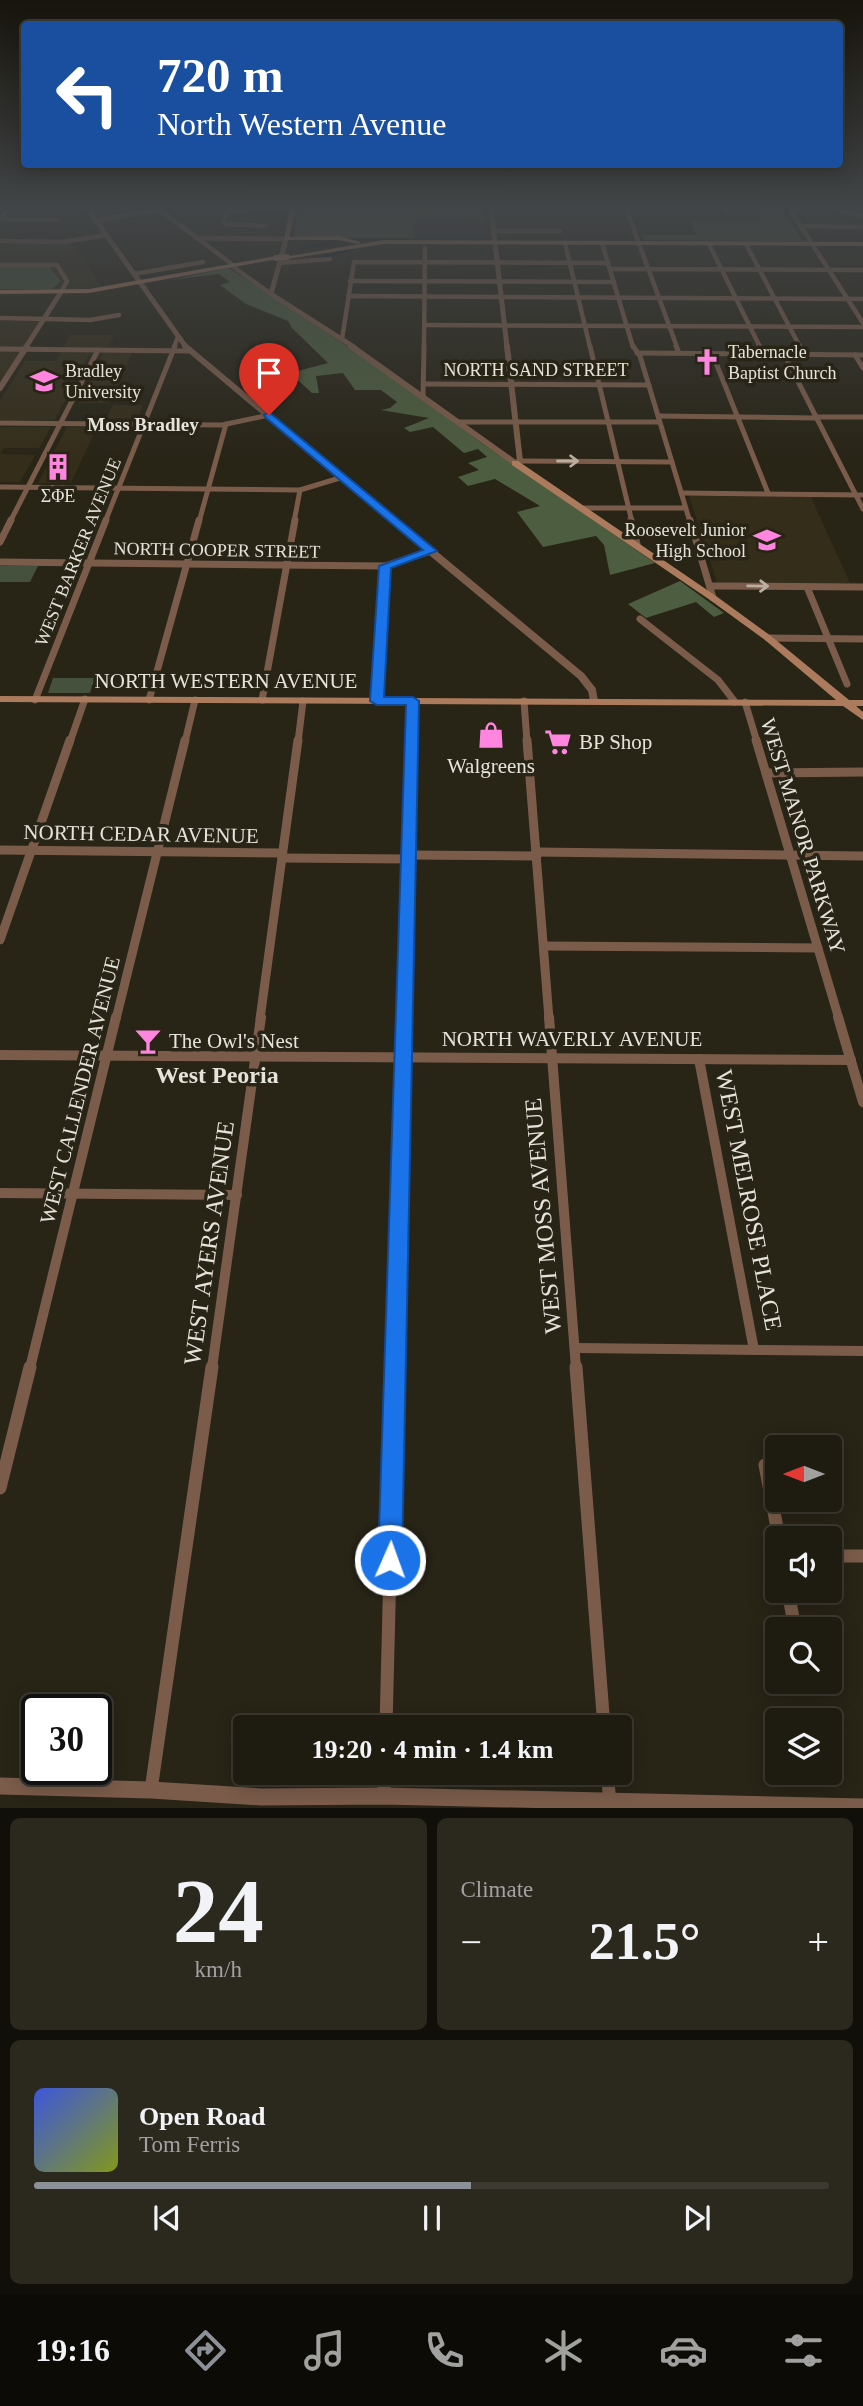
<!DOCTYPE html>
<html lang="en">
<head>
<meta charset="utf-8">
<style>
	:root { --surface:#1e1b10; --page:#2b281e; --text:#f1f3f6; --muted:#a1a19f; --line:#3c3930; --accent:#8c9099 }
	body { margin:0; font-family:Georgia,serif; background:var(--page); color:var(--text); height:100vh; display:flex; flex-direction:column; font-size:26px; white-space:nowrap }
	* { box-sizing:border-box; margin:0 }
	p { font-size:23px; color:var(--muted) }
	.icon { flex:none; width:38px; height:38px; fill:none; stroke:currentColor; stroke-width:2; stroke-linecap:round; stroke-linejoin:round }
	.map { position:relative; height:1808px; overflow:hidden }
	.sheet { display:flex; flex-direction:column; gap:10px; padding:10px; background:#100f09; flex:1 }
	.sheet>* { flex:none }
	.hud { position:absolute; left:21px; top:21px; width:822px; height:147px; border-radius:7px; box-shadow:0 4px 18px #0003,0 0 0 2px var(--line); background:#1a4fa0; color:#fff; overflow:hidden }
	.needle { width:46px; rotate:270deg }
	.controls { position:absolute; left:765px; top:1435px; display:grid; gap:14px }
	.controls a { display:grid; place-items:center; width:77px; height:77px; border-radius:7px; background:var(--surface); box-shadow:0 4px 18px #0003,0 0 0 2px var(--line); font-size:35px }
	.speed { position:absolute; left:21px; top:1694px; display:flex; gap:14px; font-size:35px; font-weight:700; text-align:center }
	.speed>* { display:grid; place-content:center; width:91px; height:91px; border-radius:50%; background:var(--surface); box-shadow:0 4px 18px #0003,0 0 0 2px var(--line); line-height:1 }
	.speed .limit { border:4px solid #111; border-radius:10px; background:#fff; color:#111 }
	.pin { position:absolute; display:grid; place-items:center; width:60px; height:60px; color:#fff; margin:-72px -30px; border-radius:50% 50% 50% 0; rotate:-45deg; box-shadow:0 0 7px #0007 }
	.pin .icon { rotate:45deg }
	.me { position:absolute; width:77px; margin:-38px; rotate:2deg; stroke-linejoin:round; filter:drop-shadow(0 0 5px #0008) }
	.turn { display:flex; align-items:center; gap:24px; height:147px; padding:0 21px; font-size:32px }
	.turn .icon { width:91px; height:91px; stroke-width:2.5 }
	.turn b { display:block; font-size:49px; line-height:60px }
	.big { font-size:52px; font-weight:600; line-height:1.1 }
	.sheet .tile { flex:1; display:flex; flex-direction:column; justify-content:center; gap:10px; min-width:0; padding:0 24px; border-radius:10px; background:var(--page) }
	.sheet .dial { align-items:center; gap:0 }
	.dial b { font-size:91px; line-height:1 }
	.song { display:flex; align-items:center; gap:21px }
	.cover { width:84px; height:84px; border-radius:10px; background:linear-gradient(135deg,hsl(230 70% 55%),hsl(70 70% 35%)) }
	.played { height:7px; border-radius:4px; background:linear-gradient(90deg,var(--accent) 55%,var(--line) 55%) }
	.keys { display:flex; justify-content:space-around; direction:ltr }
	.heat { display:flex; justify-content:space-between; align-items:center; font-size:38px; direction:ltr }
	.sheet .tiles { flex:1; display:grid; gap:10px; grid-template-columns:1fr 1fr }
	.tile:last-child { grid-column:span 2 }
	.trip { position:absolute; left:233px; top:1715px; width:399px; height:70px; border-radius:7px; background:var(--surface); box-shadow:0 4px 18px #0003,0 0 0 2px var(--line); font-weight:600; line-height:70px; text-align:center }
	.tabs { display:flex; height:112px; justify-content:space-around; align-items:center; background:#0c0b06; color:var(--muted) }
	.tabs .icon { width:49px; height:49px }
	.tabs .active { color:var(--accent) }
	.tabs b { font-size:32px; color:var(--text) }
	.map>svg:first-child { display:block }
	.commercial { fill:#2c2839 }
	.built { fill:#342d19 }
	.green { fill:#45513c }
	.forest { fill:#4d5d3f }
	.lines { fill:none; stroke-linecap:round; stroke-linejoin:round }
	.stream { stroke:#001a22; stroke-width:2 }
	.minor-far5 { stroke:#7b5c4a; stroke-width:4.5 }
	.minor-far4 { stroke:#7b5c4a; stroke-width:5 }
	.minor-far3 { stroke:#7b5c4a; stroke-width:7 }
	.minor-far2 { stroke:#7b5c4a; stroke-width:9 }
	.minor-far1 { stroke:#7b5c4a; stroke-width:10 }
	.minor { stroke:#7b5c4a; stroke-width:13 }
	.tertiary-far3 { stroke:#7b5c4a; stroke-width:5 }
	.tertiary-far2 { stroke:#7b5c4a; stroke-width:6 }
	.tertiary-far1 { stroke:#7b5c4a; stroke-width:8 }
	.tertiary { stroke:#7b5c4a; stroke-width:17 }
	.secondary { fill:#ac7b5e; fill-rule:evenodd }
	.secondary-bridge { stroke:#ac7b5e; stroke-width:6 }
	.oneway { stroke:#bbada0 }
	.route { fill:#1a73e8; stroke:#114b97; stroke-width:2 }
	.labels { text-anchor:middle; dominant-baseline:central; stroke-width:7; stroke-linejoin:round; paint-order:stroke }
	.far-poi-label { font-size:18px; fill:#e6e3da; stroke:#282416; text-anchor:start }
	.far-street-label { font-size:18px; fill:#e6e3da; stroke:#282416 }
	.far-neighbourhood-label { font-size:19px; font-weight:bold; fill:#e6e3da; stroke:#282416 }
	.street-label { font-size:21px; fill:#e6e3da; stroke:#282416 }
	.poi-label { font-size:21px; fill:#e6e3da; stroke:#282416; text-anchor:start }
	.quarter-label { font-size:24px; font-weight:bold; fill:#e6e3da; stroke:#282416 }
	.near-street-label { font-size:24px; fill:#e6e3da; stroke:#282416 }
</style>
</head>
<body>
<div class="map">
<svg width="863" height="1808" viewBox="0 0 863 1808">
	<rect width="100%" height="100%" fill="#282416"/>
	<!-- commercial -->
	<polygon class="commercial" points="415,220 485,221 487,238 415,238"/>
	<!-- built -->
	<g class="built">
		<polygon points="71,243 101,286 80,289 0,288 0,244"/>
		<polygon points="0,321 42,321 0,388"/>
		<polygon points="70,335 114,335 108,347 64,347"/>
		<polygon points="61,352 90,353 55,420 0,420 0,401 25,361 56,361"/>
		<polygon points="103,353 132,353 109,403 78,403"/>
		<polygon points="113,405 143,405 137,421 106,420"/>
		<polygon points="0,427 51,427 39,448 4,448 0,454 35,455 20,482 0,482"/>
		<polygon points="67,427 97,427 71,483 38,483"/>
		<polygon points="689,496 811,497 850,583 717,583"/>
	</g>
	<!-- green -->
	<g class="green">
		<polygon points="299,208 484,208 485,221 415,220 415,238 296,238 294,237"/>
		<polygon points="756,208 782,208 803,241 644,240 642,235 696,235 690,220 761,220"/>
		<polygon points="0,267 49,267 61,281 52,289 0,289"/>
		<polygon points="0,566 38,566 30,582 0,582"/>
		<polygon points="53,678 95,678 90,693 48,693"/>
	</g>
	<!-- forest -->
	<g class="forest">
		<polygon points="229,268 402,382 476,439 655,563 610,575 604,545 596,536 543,547 517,512 540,506 495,479 468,486 458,477 479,470 468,463 487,457 478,449 464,453 433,427 410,432 404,428 429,418 381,410 390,408 397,402 381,390 355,390 343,373 316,376 319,393 312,393 290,373 328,363 292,328 288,321 246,304 220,285 230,282 219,274 170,280"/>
		<polygon points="680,581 724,613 714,617 696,602 646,618 628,604"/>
	</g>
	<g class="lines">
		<!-- stream -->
		<g class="stream">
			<polyline points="302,248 337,242"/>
			<polyline points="319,258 353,249"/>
		</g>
		<!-- minor-far5 -->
		<g class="minor-far5">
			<polyline points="228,208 223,222 225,224 266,226"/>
			<polyline points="626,208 677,347"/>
			<polyline points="725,208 727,211"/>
			<polyline points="789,208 863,323"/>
			<polyline points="832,208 863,217"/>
			<polyline points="227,211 292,210"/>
			<polyline points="0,219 59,220"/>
			<polyline points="0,219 9,208"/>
			<polyline points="801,226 863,227"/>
			<polyline points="494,231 560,231"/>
			<polyline points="197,238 233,265"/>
			<polyline points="0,241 63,242 106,235"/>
			<polyline points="565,243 590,347"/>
			<polyline points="602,243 633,347"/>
			<polyline points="709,244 760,347"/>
			<polyline points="746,244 800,347"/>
			<polyline points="280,263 330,259"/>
			<polyline points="0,265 57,265 67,281 61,292"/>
			<polyline points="232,266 271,294"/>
			<polyline points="610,269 863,270"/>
			<polyline points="134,274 203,262"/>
			<polyline points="350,281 614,282"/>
			<polyline points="348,296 863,299"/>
			<polyline points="0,318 90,320 119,315"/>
			<polyline points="425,325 863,327"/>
			<polyline points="342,339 354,262 608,263"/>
			<polyline points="174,347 178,337"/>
			<polyline points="424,347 425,248"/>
		</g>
		<!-- minor-far4 -->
		<g class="minor-far4">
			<polyline points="590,346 632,522"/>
			<polyline points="633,346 640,356 690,522"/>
			<polyline points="676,346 679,353"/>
			<polyline points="759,346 763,354"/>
			<polyline points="800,346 804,354"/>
			<polyline points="0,349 189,351"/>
			<polyline points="637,353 863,355"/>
			<polyline points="712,353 768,493"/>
			<polyline points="784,354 863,509"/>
			<polyline points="855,355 863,368"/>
			<polyline points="424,384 649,385"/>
			<polyline points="423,397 424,346"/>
			<polyline points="658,416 817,418"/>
			<polyline points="816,417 863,417"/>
			<polyline points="457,422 659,422"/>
			<polyline points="0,423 222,425 269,415"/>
			<polyline points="520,461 672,462"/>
			<polyline points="0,487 300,490 343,477"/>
			<polyline points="681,493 863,495"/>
			<polyline points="582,508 685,508"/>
			<polyline points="10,522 98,350"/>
			<polyline points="105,522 175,346"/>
			<polyline points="199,522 226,424"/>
			<polyline points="294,522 300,490"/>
		</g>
		<!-- minor-far3 -->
		<g class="minor-far3">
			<polyline points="631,520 637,544"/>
			<polyline points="690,520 713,598"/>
			<polyline points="0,542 11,520"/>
			<polyline points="0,562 385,566 431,551"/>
			<polyline points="710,586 863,587"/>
			<polyline points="807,587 847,684"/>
			<polyline points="640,619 718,680 735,702"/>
			<polyline points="768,638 863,639"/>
			<polyline points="35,700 106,520"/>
			<polyline points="149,700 199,520"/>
			<polyline points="262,700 295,520"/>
			<polyline points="377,701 385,566"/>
			<polyline points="524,701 527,742"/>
			<polyline points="745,702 757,742"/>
			<polyline points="70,742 85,699"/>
			<polyline points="185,742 195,700"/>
			<polyline points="298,742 303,701"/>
			<polyline points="412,742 413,701"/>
		</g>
		<!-- minor-far2 -->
		<g class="minor-far2">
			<polyline points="527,740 549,1019"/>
			<polyline points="756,740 839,1019"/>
			<polyline points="766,773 863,772"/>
			<polyline points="0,850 282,853"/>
			<polyline points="536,852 863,856"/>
			<polyline points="409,855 537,856"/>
			<polyline points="282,858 409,859"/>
			<polyline points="0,940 70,740"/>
			<polyline points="544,946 818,948"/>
			<polyline points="116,1019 185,740"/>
			<polyline points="260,1019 298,740"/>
			<polyline points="405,1019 412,740"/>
		</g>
		<!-- minor-far1 -->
		<g class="minor-far1">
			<polyline points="549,1017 576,1368"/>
			<polyline points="838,1017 863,1102"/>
			<polyline points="0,1055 851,1060"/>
			<polyline points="699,1059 754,1350"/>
			<polyline points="0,1193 237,1195"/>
			<polyline points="576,1348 863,1351"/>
			<polyline points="30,1368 116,1017"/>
			<polyline points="212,1368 261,1017"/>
			<polyline points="395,1368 405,1017"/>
		</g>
		<!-- minor -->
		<g class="minor">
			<polyline points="576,1367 604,1727"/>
			<polyline points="765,1465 779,1538"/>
			<polyline points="0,1488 30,1367"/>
			<polyline points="830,1556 863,1556"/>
			<polyline points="788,1591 795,1629"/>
			<polyline points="386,1727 395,1367"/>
			<polyline points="384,1773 384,1796"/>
			<polyline points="607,1773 610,1802"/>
			<polyline points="151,1790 212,1367"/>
		</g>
		<!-- tertiary-far3 -->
		<g class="tertiary-far3">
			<polyline points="87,208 186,347"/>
			<polyline points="491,208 507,347"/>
			<polyline points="96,221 155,210 164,213 197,238 286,239 271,294 354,347"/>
			<polyline points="26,347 61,292"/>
		</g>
		<!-- tertiary-far2 -->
		<g class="tertiary-far2">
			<polyline points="185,346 395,522"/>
			<polyline points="351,346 515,463 520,461 507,346"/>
			<polyline points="0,388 27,346"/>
		</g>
		<!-- tertiary-far1 -->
		<polyline class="tertiary-far1" points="393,520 581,676 592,690 594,701"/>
		<!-- tertiary -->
		<polyline class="tertiary" points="0,1786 151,1790 262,1797 384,1796 863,1807"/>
		<!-- secondary -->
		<g class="secondary">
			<polygon points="155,208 161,208 155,212 152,210"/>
			<polygon points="290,208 296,208 289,237 339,236 361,242 358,244 339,240 284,240"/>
			<polygon points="384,240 863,242 863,246 384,244 287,259 284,257"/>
			<polygon points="276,256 278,259 89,293 0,294 0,290 89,289"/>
			<polygon points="512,461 518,461 716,596 771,636 849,700 863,700 863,706 856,706 863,712 863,720 843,706 0,702 0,696 836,700 765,640 710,600 512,465"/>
		</g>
		<!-- secondary-bridge -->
		<polyline class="secondary-bridge" points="276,258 287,257"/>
	</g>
	<!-- one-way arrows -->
	<defs><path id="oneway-shaft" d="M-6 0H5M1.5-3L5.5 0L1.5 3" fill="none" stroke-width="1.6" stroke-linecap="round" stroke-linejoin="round" transform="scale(1.75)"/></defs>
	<g class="oneway">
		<use href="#oneway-shaft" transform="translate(568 461)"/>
		<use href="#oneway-shaft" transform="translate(758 586) rotate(1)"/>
	</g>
	<!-- sky -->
	<linearGradient id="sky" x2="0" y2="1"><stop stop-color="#16140c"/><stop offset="0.45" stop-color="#424547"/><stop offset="1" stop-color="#424547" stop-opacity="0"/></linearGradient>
	<rect width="863" height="461" fill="url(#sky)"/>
	<!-- route -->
	<polygon class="route" points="269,412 437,551 391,568 384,697 413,697 419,701 402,1560 399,1568 390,1572 381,1568 378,1560 406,705 377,705 370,701 379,566 423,550 265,417 264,415"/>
	<!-- icons -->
	<defs>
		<symbol id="church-bare" viewBox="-9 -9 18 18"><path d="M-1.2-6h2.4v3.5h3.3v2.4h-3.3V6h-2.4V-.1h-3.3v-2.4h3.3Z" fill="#ff85df" stroke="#282416" stroke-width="2.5" paint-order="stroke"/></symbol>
		<symbol id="university-bare" viewBox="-9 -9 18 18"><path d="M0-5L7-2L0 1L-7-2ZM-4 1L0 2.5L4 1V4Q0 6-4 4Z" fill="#ff85df" stroke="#282416" stroke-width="2.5" paint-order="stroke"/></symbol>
		<symbol id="building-bare" viewBox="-9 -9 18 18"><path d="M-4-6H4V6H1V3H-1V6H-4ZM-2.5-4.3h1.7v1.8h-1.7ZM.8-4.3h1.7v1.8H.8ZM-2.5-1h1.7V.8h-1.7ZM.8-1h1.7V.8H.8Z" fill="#ff85df" stroke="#282416" stroke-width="2.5" paint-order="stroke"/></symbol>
		<symbol id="school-bare" viewBox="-9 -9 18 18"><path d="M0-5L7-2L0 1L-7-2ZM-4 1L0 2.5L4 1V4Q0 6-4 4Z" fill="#ff85df" stroke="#282416" stroke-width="2.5" paint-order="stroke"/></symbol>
		<symbol id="shop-bare" viewBox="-9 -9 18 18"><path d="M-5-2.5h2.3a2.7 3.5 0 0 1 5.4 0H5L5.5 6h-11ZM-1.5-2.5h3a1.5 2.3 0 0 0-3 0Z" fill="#ff85df" stroke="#282416" stroke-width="2.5" paint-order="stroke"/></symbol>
		<symbol id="supermarket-bare" viewBox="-9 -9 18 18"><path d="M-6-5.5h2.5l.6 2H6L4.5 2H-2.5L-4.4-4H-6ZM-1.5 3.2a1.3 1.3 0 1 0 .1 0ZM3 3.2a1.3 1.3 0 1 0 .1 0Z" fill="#ff85df" stroke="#282416" stroke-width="2.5" paint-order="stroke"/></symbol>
		<symbol id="bar-bare" viewBox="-9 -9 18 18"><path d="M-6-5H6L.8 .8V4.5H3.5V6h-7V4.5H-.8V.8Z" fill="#ff85df" stroke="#282416" stroke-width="2.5" paint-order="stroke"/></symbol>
	</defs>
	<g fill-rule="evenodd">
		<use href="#church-bare" x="688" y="343" width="38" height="38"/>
		<use href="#university-bare" x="25" y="362" width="38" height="38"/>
		<use href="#building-bare" x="39" y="448" width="38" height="38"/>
		<use href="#school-bare" x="748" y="521" width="38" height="38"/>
		<use href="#shop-bare" x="472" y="716" width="38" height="38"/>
		<use href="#supermarket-bare" x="539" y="723" width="38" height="38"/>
		<use href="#bar-bare" x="129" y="1022" width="38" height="38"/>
	</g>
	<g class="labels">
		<!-- far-poi labels -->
		<g class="far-poi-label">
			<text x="728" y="352">Tabernacle<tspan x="728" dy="21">Baptist Church</tspan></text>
			<text x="65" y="371">Bradley<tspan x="65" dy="21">University</tspan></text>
			<text x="58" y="496" text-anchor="middle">ΣΦΕ</text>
			<text x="746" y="530" text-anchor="end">Roosevelt Junior<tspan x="746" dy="21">High School</tspan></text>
		</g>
		<!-- far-street labels -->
		<g class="far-street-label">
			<text x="536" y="370">NORTH SAND STREET</text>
			<text transform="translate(217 550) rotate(1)">NORTH COOPER STREET</text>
			<text transform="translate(78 552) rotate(-68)">WEST BARKER AVENUE</text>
		</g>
		<!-- far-neighbourhood labels -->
		<g class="far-neighbourhood-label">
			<text x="143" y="424">Moss Bradley</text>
		</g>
		<!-- street labels -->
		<g class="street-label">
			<text x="226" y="681">NORTH WESTERN AVENUE</text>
			<text transform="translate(141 834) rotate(1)">NORTH CEDAR AVENUE</text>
			<text transform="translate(803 836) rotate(73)">WEST MANOR PARKWAY</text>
			<text x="572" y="1039">NORTH WAVERLY AVENUE</text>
			<text transform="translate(80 1090) rotate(-76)">WEST CALLENDER AVENUE</text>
		</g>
		<!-- poi labels -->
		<g class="poi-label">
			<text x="579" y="742">BP Shop</text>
			<text x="491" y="766" text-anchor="middle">Walgreens</text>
			<text x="169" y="1041">The Owl's Nest</text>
		</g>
		<!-- quarter labels -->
		<g class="quarter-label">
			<text x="217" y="1075">West Peoria</text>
		</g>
		<!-- near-street labels -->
		<g class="near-street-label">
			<text transform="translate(749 1200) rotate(79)">WEST MELROSE PLACE</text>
			<text transform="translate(543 1216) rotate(-95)">WEST MOSS AVENUE</text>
			<text transform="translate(209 1243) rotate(-82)">WEST AYERS AVENUE</text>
		</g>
	</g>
</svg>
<div class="controls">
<a><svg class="needle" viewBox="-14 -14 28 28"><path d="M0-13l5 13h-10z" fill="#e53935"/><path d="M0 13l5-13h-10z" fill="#a1a19f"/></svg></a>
<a><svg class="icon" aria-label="sound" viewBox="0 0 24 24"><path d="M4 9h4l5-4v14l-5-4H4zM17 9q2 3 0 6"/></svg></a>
<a><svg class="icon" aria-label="search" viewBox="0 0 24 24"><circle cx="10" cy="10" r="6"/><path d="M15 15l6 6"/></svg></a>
<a><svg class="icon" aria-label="layers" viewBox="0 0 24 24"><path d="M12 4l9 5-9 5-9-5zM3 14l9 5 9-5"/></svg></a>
</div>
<div class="speed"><div class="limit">30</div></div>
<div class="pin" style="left:269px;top:415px;background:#d93025"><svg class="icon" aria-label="arrive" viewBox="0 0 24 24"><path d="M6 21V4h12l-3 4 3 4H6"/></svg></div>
<svg class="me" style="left:390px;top:1560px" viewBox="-20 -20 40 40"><circle r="17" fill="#1a73e8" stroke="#fff" stroke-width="3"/><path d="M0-11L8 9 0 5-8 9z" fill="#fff"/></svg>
<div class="trip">19:20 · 4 min · 1.4 km</div>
<div class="hud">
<div class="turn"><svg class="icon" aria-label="left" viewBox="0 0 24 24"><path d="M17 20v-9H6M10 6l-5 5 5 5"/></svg><div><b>720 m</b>North Western Avenue</div></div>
</div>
</div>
<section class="sheet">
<div class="tiles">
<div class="tile dial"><b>24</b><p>km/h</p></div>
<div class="tile"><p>Climate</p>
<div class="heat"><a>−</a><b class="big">21.5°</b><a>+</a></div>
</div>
<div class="tile">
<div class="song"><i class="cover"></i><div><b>Open Road</b><p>Tom Ferris</p></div></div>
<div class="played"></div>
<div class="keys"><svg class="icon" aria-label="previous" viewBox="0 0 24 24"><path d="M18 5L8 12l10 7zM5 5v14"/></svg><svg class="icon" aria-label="pause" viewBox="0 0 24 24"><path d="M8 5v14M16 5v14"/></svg><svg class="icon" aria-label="next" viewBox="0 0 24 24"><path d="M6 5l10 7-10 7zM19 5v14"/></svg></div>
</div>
</div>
</section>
<nav class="tabs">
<b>19:16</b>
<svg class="icon active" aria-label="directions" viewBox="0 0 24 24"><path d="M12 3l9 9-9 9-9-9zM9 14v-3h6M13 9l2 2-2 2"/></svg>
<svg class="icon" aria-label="music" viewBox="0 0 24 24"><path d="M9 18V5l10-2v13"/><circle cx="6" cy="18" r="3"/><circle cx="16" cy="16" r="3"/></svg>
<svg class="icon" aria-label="phone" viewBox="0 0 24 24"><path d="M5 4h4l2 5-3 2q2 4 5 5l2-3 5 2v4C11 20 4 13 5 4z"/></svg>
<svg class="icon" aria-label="climate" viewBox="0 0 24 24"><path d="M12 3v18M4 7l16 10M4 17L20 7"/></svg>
<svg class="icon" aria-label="car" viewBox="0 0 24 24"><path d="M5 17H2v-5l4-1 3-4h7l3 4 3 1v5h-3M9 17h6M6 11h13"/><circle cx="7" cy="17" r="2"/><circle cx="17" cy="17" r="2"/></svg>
<svg class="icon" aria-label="filters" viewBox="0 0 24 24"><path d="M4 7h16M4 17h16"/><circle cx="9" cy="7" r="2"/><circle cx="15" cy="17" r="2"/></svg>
</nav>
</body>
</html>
